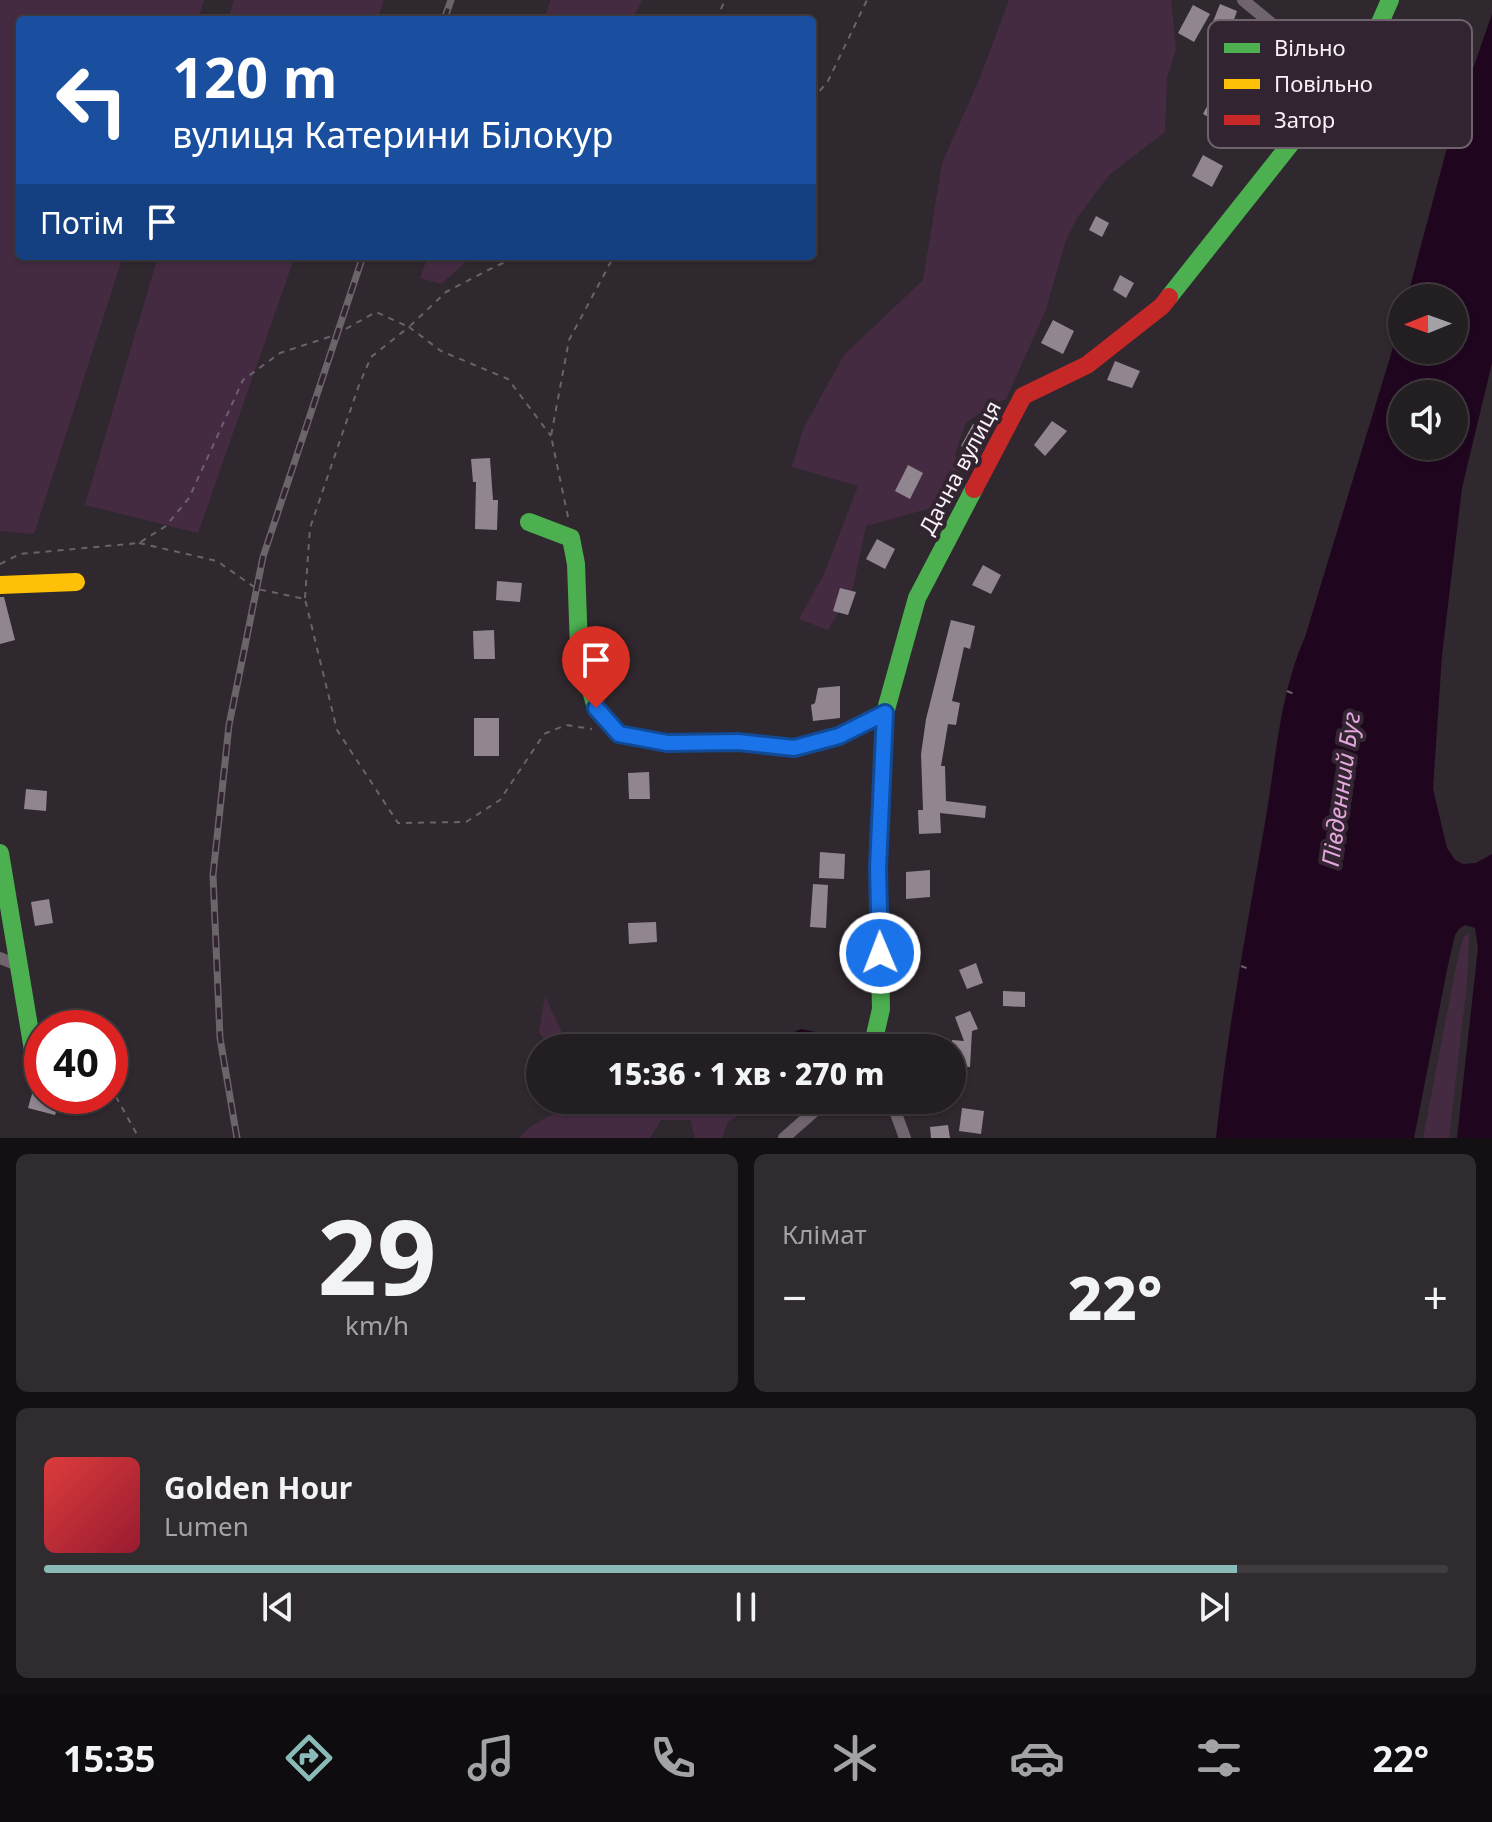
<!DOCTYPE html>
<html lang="uk">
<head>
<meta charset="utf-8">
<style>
	:root { --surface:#231e22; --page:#2f2b2f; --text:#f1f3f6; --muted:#a3a2a5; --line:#403c40; --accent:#8bbbb9 }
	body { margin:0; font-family:"Noto Sans",sans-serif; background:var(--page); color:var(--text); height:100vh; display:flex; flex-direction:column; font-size:30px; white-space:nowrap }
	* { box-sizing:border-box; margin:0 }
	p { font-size:26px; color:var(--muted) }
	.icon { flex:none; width:44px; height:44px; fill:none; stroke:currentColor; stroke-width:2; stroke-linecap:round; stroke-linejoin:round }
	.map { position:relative; height:1138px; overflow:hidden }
	.side { display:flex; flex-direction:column; gap:16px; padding:16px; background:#131013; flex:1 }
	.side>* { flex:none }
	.top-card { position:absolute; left:16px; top:16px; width:800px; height:244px; border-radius:8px; box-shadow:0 2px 6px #0004,0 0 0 2px var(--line); background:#1a4fa0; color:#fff; overflow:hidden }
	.needle { width:52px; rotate:269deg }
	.tools { position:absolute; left:1388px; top:284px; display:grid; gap:16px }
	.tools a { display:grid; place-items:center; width:80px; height:80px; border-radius:50%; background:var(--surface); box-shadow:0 2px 6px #0004,0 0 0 2px var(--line); font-size:40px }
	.speed { position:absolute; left:24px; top:1010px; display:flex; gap:16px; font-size:40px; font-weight:700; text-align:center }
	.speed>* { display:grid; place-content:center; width:104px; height:104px; border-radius:50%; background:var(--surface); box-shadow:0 2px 6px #0004,0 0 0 2px var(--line); line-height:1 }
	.speed .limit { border:12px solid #d22; background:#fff; color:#111 }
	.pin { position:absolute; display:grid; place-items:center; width:68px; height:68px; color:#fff; margin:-82px -34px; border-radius:50% 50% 50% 0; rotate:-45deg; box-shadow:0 0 8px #0007 }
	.pin .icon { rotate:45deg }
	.me { position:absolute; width:88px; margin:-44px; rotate:359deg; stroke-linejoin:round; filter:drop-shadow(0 0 6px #0008) }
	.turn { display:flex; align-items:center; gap:28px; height:168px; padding:0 24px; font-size:36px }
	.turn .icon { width:104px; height:104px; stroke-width:2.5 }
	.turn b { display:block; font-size:56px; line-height:68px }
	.then { display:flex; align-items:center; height:76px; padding:0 24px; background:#0003; gap:16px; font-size:30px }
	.big { font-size:60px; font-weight:800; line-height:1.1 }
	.side .card { flex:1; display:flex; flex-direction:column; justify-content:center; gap:12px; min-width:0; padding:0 28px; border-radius:12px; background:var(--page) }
	.side .dial { align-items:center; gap:0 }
	.dial b { font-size:104px; line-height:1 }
	.song { display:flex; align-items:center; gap:24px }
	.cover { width:96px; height:96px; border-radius:12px; background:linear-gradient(135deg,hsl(0 70% 55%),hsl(350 70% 35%)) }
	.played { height:8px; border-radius:4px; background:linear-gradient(90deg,var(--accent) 85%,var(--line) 85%) }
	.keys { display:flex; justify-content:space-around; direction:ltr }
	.heat { display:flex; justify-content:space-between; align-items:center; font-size:44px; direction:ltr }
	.side .tiles { flex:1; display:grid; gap:16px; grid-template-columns:1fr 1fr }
	.card:last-child { grid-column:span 2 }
	.trip { position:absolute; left:526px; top:1034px; width:440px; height:80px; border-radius:40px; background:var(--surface); box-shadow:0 2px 6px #0004,0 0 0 2px var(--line); font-weight:800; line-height:80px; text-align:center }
	.tabs { display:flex; height:128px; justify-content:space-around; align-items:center; background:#0e0c0e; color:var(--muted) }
	.tabs .icon { width:56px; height:56px }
	.tabs .current { color:var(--accent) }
	.tabs b { font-size:36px; color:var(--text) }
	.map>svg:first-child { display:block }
	.green { fill:#452b42 }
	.water { fill:#20051f; fill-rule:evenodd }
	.building { fill:#918690 }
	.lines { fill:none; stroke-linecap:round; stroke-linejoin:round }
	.path { stroke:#6a636a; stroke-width:2; stroke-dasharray:6 6; stroke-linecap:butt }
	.street { stroke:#70656f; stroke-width:12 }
	.fast { stroke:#4caf50; stroke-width:18 }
	.slow { stroke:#ffc107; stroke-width:18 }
	.jam { stroke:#c62828; stroke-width:18 }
	.rail-casing { stroke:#6b646a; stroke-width:7 }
	.rail { stroke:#322531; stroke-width:4; stroke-dasharray:12; stroke-linecap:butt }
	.route-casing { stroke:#114b97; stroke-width:20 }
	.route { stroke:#1a73e8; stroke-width:14 }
	.labels { text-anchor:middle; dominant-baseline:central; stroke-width:8; stroke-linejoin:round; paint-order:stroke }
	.street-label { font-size:22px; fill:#f9f1f8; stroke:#322531 }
	.water-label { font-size:24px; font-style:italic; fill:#e4a7dd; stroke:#322531 }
	.key { fill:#322531; stroke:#6e626d; stroke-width:2 }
	.key-label { font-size:22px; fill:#f9f1f8 }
</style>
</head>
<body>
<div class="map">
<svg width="1492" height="1138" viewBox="0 0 1492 1138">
	<rect width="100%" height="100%" fill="#2f282e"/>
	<!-- green -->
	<g class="green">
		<polygon points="0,0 204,0 198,20 20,20 20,256 123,256 34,534 0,531"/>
		<polygon points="234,0 384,0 377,20 228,20"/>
		<polygon points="551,0 642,0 632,20 543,20"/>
		<polygon points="1009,0 1171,0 1176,49 1167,78 1165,132 1109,175 1077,218 1066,240 1045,312 1006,399 984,410 966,423 955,453 964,490 949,503 866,526 853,587 828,630 799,619 824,574 858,486 792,467 803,429 844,355 923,280 942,163 979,80"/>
		<polygon points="158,256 295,256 198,533 85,505"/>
		<polygon points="428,256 473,256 441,284 420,278"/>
		<polygon points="1467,934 1469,936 1467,983 1449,1138 1423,1138 1456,967 1463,938"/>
		<polygon points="545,996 569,1048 550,1048 539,1032"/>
		<polygon points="559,1100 763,1100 728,1122 722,1138 695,1138 690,1120 661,1120 650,1138 519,1138 530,1127 557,1112"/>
	</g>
	<!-- water -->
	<g class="water">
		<path d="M 1492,14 L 1492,363 L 1462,488 L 1442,655 L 1433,789 L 1447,848 L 1455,860 L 1463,864 L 1476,863 L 1492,854 L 1492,1138 L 1457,1138 L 1478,948 L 1475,928 L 1465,925 L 1459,929 L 1455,935 L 1448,965 L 1414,1138 L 1216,1138 C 1227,1032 1247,927 1265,823 C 1276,761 1279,695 1305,637 L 1402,318 L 1402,350 L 1454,350 L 1454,298 L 1407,298 L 1452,129 ZM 1402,394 L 1454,394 L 1454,446 L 1402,446 Z"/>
		<polygon points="801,1029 839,1037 838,1048 771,1048 783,1037"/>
	</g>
	<!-- building -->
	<g class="building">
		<polygon points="1220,4 1237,11 1230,31 1212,24"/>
		<polygon points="1193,5 1210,14 1194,42 1178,33"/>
		<polygon points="1238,61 1261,73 1248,97 1239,92 1221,124 1203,114 1213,95 1219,98"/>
		<polygon points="1203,155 1223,166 1212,187 1192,176"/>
		<polygon points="1096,216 1109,223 1102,237 1089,230"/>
		<polygon points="1120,275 1134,283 1126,298 1113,290"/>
		<polygon points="1053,320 1074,331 1063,354 1041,343"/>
		<polygon points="1115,361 1140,371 1132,388 1107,380"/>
		<polygon points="1052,421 1067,431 1045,456 1034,445"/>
		<polygon points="973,424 990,433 978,456 961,446"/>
		<polygon points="490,458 493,500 498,500 497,530 475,529 476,482 473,482 471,459"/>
		<polygon points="908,465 923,473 910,499 895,491"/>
		<polygon points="877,539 895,549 885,569 866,559"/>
		<polygon points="983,565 1001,575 991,594 972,585"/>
		<polygon points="497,581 522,583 520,602 496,600"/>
		<polygon points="840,588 856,592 848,615 833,611"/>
		<polygon points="0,597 4,597 15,640 0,644"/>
		<polygon points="951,620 975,626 970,649 964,647 952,701 960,703 956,725 948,724 941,766 945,766 946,801 986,806 985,818 940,813 941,833 919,834 918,810 923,810 921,754 926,719"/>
		<polygon points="494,630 495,659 474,659 473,631"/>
		<polygon points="840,686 840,718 813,721 811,705 815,703 818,688"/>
		<rect x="474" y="718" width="25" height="38"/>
		<polygon points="649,772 650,799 629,799 628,773"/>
		<polygon points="26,789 47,791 46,811 24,809"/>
		<polygon points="820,852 845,854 844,879 819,878"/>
		<polygon points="930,870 930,897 906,899 906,872"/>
		<polygon points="813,884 828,885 826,928 810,927"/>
		<polygon points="49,899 53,923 35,926 31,902"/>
		<polygon points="656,922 657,942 629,944 628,923"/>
		<polygon points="976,963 983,983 967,989 959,970"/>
		<polygon points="1003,991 1025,992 1025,1007 1003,1006"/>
		<polygon points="970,1011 978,1029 972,1031 970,1067 952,1066 952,1040 964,1041 955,1017"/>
		<polygon points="910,1032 932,1034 931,1048 909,1048"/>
		<polygon points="39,1069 42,1070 42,1096 61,1096 55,1115 28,1108"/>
		<polygon points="962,1108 984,1111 981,1134 959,1131"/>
		<polygon points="948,1125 950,1138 931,1138 930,1127"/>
	</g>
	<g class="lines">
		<!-- path -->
		<g class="path">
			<polyline points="716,20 725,0"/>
			<polyline points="812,100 828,81 867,0"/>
			<polyline points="568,517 551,436 569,340 614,256"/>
			<polyline points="139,543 217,561 257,589 305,599 337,730 398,823 466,822 500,800 544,734 566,725 592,729"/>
			<polyline points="0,564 20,554 139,543 166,526 189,498 243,380 280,353 335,335 376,312 409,327 446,292 496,266 521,256"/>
			<polyline points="305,598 310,528 359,385 371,357 409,327 441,351 508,379 551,436"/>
			<polyline points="1287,691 1294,694"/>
			<polyline points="1241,966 1249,969"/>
			<polyline points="110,1086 139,1138"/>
		</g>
		<!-- street -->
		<g class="street">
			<polyline points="1243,0 1351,89"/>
			<polyline points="0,958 20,966"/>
			<polyline points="891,1100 905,1138"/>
			<polyline points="784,1138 827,1100"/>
		</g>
		<!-- fast -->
		<g class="fast">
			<polyline points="1169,297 1300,132 1351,89 1390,0"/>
			<polyline points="529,522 571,538 576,564 579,648 596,708 619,734 667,743 738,742 794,748 839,736 885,713"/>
			<polyline points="0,853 34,1056"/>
			<polyline points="872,1048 881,1009 878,868 885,713 917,598 974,489"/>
		</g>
		<!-- slow -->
		<polyline class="slow" points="0,585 76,582"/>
		<!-- jam -->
		<polyline class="jam" points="974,489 1023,396 1087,365 1162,306 1169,297"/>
		<defs>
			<g id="rail">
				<polyline points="444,20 451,0"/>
				<polyline points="237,1138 220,1038 213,875 229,725 263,557 363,256"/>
			</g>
		</defs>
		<!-- rail casing -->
		<use href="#rail" class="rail-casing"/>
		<!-- rail -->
		<use href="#rail" class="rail"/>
	</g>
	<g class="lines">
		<defs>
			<polyline id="route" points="596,708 619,734 667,743 738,742 794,748 839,736 885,713 878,868 880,953"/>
		</defs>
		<!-- route casing -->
		<use href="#route" class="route-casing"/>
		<!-- route -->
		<use href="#route" class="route"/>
	</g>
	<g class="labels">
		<!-- street labels -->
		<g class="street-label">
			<text transform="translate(959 467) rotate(-62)">Дачна вулиця</text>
		</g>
		<!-- water labels -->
		<g class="water-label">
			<text transform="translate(1340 789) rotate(-82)">Південний Буг</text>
		</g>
	</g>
	<!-- legend -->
	<rect x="1208" y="20" width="264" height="128" rx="12" class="key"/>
	<rect x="1224" y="43" width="36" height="10" fill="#4caf50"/>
	<rect x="1224" y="79" width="36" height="10" fill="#ffc107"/>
	<rect x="1224" y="115" width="36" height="10" fill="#c62828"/>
	<g class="key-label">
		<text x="1274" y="56">Вільно</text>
		<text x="1274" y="92">Повільно</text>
		<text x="1274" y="128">Затор</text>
	</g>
</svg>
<div class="tools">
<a><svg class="needle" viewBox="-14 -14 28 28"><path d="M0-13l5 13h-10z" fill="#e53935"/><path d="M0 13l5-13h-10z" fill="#a3a2a5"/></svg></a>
<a><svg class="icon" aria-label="sound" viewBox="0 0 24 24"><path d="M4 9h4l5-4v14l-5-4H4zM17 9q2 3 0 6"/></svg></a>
</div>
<div class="speed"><div class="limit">40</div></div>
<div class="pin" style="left:596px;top:708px;background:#d93025"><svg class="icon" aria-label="arrive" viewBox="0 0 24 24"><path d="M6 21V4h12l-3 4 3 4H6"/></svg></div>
<svg class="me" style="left:880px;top:953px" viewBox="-20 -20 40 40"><circle r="17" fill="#1a73e8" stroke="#fff" stroke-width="3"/><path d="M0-11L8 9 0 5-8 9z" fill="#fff"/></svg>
<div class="trip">15:36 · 1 хв · 270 m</div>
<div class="top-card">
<div class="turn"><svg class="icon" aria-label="left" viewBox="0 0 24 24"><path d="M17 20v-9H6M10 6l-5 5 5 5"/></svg><div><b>120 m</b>вулиця Катерини Білокур</div></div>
<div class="then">Потім<svg class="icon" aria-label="arrive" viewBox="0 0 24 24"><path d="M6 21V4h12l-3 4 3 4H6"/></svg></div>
</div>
</div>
<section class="side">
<div class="tiles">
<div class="card dial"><b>29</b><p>km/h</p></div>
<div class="card"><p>Клімат</p>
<div class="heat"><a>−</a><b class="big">22°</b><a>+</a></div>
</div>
<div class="card">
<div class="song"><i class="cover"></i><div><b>Golden Hour</b><p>Lumen</p></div></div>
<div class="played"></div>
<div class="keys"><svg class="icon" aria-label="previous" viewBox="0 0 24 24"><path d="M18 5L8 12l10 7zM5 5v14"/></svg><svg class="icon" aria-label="pause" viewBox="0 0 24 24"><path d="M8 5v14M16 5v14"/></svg><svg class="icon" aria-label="next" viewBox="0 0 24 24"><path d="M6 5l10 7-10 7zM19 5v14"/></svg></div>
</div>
</div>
</section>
<nav class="tabs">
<b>15:35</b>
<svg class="icon current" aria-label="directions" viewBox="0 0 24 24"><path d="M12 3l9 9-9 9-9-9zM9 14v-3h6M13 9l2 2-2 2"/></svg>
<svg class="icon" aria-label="music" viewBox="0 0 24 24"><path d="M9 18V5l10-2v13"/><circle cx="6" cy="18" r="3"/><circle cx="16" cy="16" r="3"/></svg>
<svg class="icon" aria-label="phone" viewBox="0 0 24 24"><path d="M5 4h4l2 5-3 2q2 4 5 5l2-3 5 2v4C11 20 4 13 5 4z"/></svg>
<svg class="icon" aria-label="climate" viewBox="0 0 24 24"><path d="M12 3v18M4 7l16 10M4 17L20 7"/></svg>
<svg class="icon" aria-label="car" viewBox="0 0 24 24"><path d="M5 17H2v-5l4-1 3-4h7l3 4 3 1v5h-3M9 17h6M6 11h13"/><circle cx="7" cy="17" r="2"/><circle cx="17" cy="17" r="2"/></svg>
<svg class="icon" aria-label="filters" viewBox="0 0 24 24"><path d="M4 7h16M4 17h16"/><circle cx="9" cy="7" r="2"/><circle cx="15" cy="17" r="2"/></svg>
<b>22°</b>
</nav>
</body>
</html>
